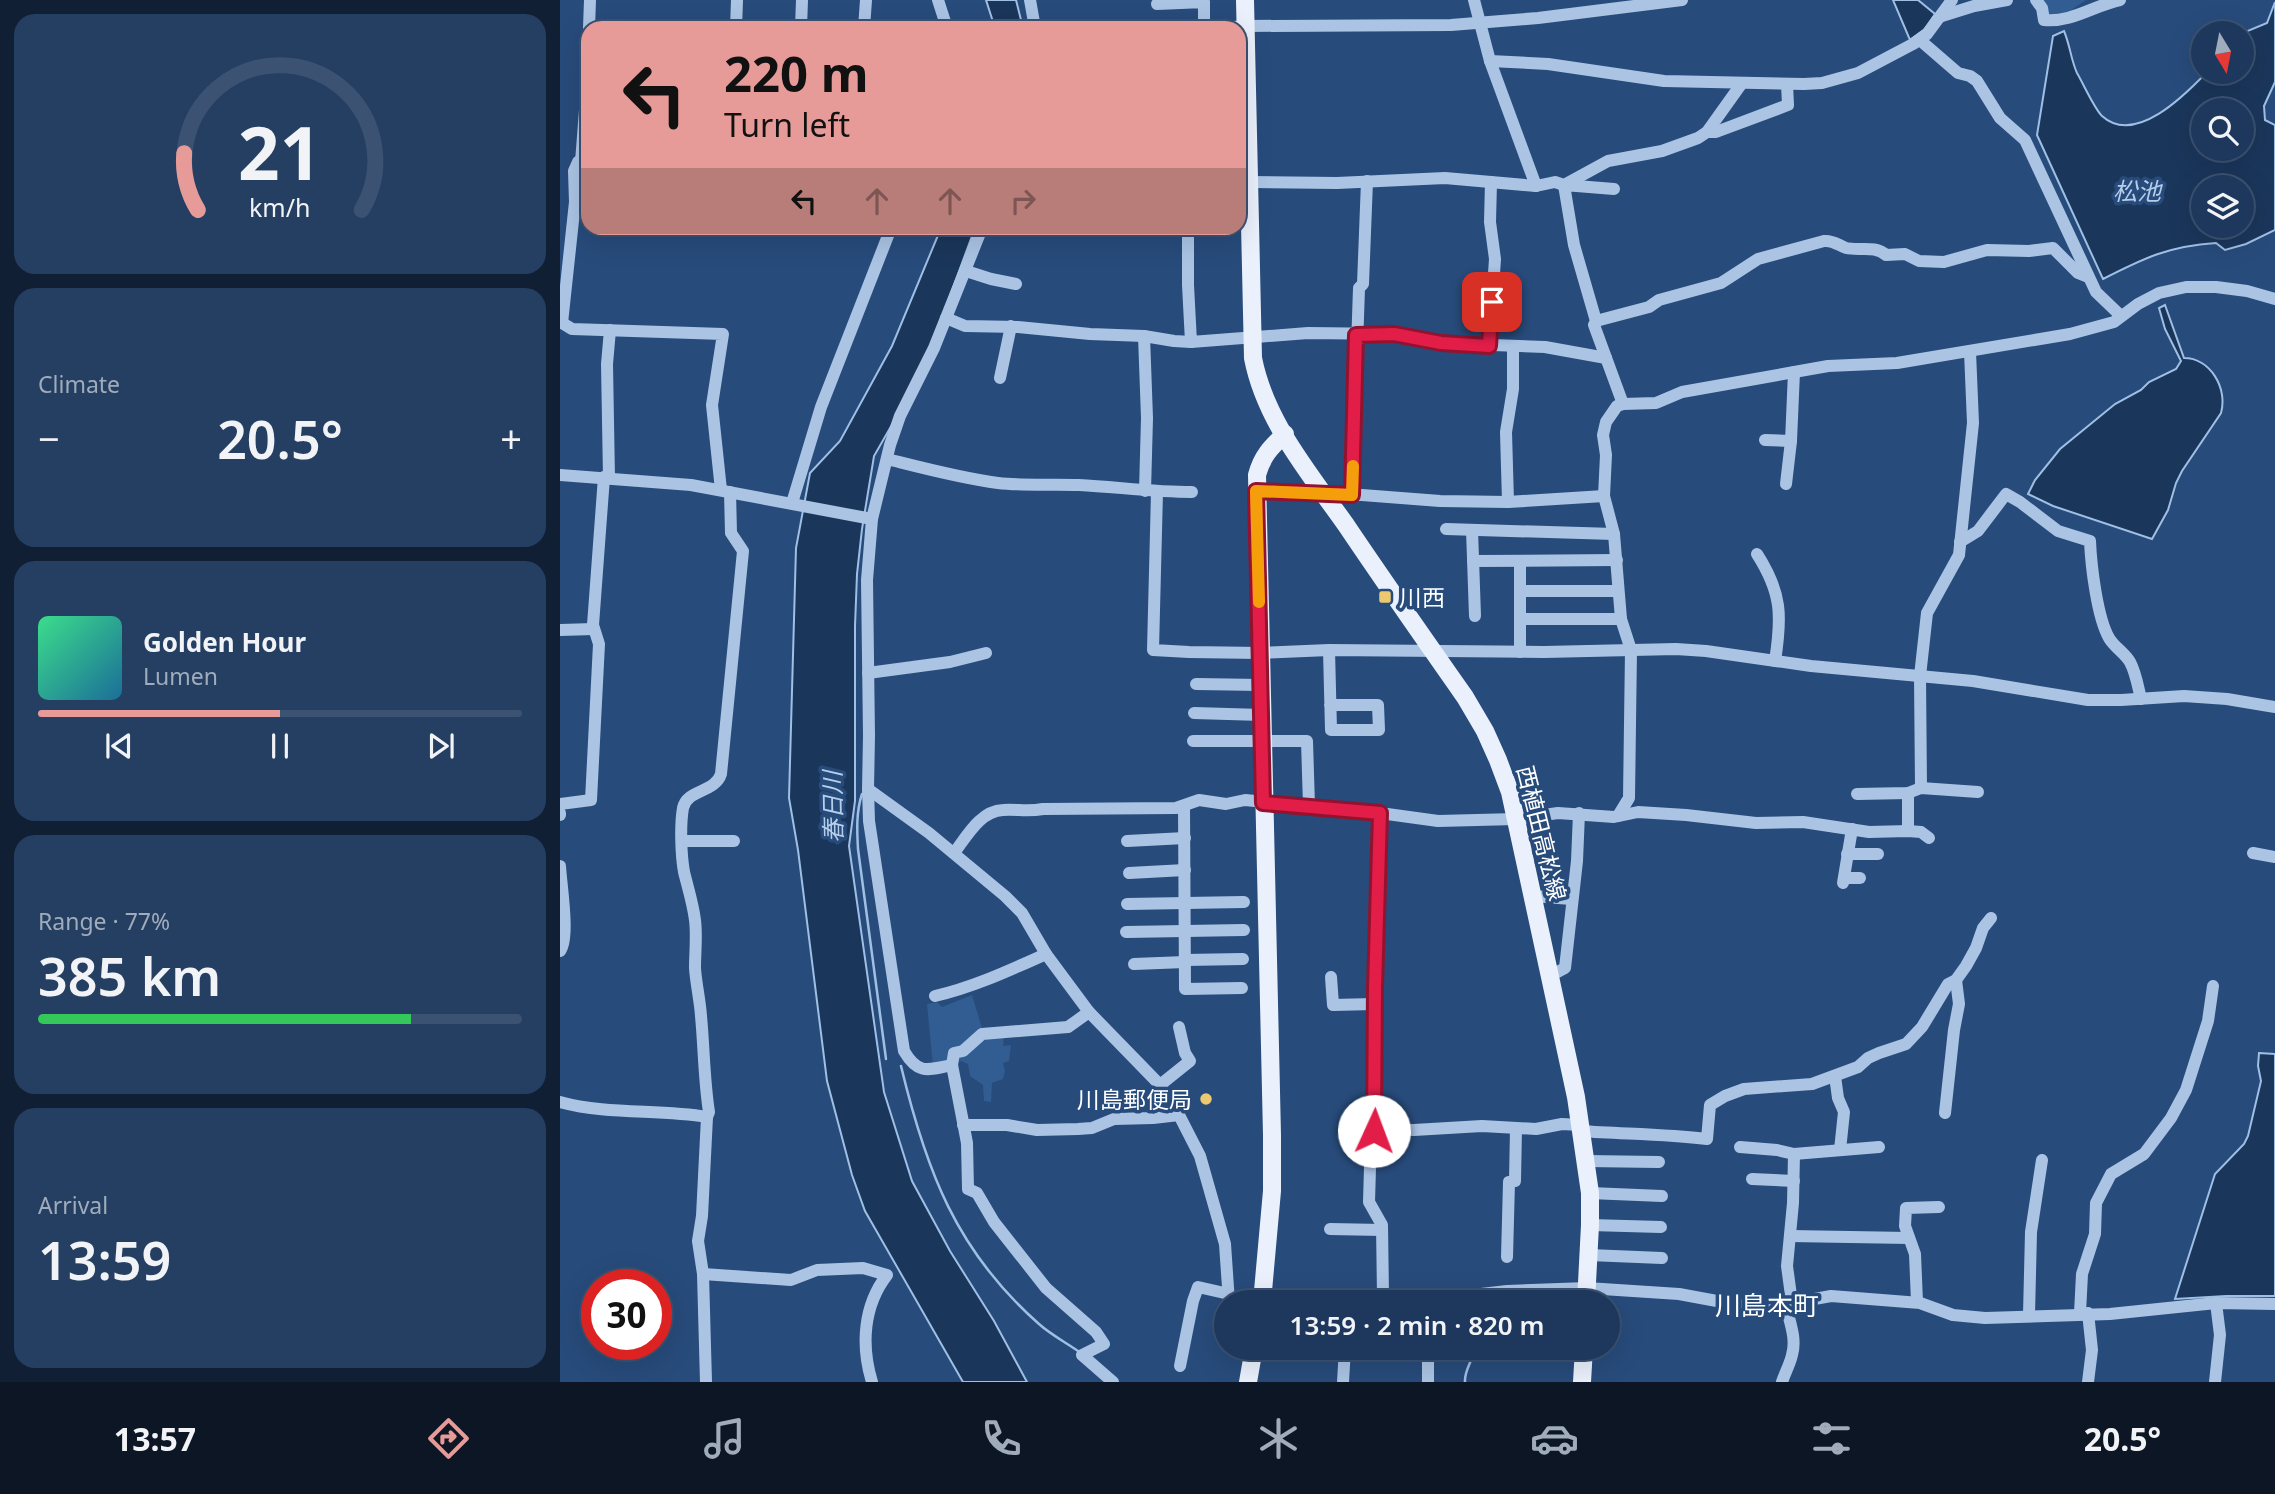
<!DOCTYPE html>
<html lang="en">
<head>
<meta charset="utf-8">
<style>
	:root { --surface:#1d385c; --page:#253f62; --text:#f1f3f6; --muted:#a0acbb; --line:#3b5272; --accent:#e69b98 }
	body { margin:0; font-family:"Noto Sans","Noto Sans JP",sans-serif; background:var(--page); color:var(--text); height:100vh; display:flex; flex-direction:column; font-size:26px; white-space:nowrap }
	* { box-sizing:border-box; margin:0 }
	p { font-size:23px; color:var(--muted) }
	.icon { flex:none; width:38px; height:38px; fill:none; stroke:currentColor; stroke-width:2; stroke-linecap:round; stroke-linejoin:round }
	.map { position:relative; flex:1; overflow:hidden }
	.details { display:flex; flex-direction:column; gap:14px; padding:14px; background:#101f33; width:560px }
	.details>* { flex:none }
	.guide { position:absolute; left:21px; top:21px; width:665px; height:214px; border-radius:21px; box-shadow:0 7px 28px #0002,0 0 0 2px var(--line); background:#e69b98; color:#111; overflow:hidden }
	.needle { width:46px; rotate:170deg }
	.fabs { position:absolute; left:1631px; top:21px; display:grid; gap:14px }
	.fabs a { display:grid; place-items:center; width:63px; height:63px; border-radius:50%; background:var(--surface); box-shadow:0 7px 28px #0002,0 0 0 2px var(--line); font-size:35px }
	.speed { position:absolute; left:21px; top:1269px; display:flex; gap:14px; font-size:35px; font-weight:700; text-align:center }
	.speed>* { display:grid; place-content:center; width:91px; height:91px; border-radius:50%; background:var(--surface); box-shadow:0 7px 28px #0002,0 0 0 2px var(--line); line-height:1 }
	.speed .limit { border:10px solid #d22; background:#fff; color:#111 }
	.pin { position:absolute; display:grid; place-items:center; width:60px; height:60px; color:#fff; margin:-30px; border-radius:14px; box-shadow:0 4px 10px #0006 }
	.me { position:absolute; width:77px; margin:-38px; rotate:2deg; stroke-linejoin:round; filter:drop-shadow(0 0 5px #0008) }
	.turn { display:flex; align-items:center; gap:24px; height:147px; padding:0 28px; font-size:32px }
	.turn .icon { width:91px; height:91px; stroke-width:2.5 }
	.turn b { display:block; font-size:49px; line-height:60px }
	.lanes { display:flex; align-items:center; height:66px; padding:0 28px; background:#0003; justify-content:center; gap:35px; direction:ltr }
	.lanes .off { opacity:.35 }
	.big { font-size:52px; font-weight:600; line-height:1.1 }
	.details .widget { flex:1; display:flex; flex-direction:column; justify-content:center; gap:10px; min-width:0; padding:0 24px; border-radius:21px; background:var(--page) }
	.details .dial { align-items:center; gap:0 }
	.dial svg { height:182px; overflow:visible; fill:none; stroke:var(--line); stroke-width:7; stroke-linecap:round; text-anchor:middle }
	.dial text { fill:var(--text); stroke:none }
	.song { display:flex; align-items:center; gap:21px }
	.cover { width:84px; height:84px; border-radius:10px; background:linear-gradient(135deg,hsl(150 70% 55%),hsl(200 70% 35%)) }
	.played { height:7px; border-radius:4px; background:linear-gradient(90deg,var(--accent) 50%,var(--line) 50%) }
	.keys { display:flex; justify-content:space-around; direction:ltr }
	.heat { display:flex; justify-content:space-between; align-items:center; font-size:38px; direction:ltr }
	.charge { height:10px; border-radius:5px; background:linear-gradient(90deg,#34c759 77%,var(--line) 0) }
	.trip { position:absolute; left:654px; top:1290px; width:406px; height:70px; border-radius:35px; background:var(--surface); box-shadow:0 7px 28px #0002,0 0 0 2px var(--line); font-weight:600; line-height:70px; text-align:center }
	.tab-bar { display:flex; height:112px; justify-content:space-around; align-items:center; background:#0c1625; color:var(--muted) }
	.tab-bar .icon { width:49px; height:49px }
	.tab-bar .active { color:var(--accent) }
	.tab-bar b { font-size:32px; color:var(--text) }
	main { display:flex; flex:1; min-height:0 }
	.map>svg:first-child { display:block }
	.green { fill:#315d92 }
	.water { fill:#1b365b; stroke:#9fbfe4; stroke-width:2; fill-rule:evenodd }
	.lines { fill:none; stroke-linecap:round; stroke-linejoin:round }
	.stream { stroke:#9fbfe4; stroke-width:2.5 }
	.minor { stroke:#abc4e4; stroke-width:12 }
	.major { stroke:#eaf1fc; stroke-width:18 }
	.route-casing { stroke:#92132f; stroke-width:18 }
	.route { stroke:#e11d48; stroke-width:12 }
	.slow { stroke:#f59e0b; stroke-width:12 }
	.poi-dot { fill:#ecc871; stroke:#274b7b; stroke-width:2.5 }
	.labels { text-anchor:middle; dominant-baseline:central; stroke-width:7; stroke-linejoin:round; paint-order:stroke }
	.poi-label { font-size:23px; fill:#fff; stroke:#274b7b; text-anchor:start }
	.street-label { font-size:23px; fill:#fff; stroke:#274b7b }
	.water-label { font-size:24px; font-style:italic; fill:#b6ceec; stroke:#274b7b }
	.quarter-label { font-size:26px; fill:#fff; stroke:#274b7b }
</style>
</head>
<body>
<main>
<section class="details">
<div class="widget dial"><svg viewBox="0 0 100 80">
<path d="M14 69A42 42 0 1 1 86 69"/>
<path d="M14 69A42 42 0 0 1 8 44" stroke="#e69b98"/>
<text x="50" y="56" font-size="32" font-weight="700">21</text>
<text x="50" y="72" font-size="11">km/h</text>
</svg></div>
<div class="widget"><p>Climate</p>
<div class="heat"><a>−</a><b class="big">20.5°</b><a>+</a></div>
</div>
<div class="widget">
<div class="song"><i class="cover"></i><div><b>Golden Hour</b><p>Lumen</p></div></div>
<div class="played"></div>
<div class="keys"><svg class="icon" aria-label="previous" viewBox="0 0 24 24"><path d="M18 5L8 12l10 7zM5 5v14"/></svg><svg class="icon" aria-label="pause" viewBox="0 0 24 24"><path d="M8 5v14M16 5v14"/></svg><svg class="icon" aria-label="next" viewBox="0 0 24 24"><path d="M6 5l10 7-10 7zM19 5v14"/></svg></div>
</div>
<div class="widget"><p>Range · 77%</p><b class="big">385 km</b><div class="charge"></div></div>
<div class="widget"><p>Arrival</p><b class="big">13:59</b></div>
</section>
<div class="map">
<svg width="1715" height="1382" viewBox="0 0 1715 1382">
	<rect width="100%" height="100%" fill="#274b7b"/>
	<!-- green -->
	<g class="green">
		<polygon points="1482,0 1526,0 1507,13 1488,16"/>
		<polygon points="412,995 425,1038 444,1036 443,1046 451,1045 449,1061 443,1063 445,1071 443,1079 432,1083 431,1102 424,1101 423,1085 410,1076 408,1064 401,1061 373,1066 367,1004 377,1002 382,1007"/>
	</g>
	<!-- water -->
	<g class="water">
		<polygon points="426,0 456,0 463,28 435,28"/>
		<polygon points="1333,0 1358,0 1375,14 1365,29 1350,40"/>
		<path d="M 1715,2 L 1715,82 L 1704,106 L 1705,120 L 1715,125 L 1715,230 L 1686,244 L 1665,250 L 1656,243 C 1609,246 1584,258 1543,279 L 1477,135 L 1493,36 L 1504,31 C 1510,45 1511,60 1517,73 C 1523,83 1534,108 1542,116 C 1575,146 1625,95 1647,72 L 1682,72 L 1682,35 L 1685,32 L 1707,23 ZM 1682,110 L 1682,149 L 1643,149 L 1643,110 ZM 1682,187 L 1682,226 L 1643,226 L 1643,187 Z"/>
		<polygon points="381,228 415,228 373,342 341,409 314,456 302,529 297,574 295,626 295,801 289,846 324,1092 352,1181 390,1251 434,1321 467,1382 403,1382 305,1211 292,1175 267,1081 238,850 229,798 236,548 250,473 280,441 332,346"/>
		<path d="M 1605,305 L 1624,358 C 1650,358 1668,388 1661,413 L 1622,471 L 1616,483 L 1608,510 L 1592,539 L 1493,506 L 1468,494 L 1475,480 L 1500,449 L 1555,404 L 1581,390 L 1589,382 L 1616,369 L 1621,361 L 1605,329 L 1599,308 Z"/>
		<polygon points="1699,1053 1715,1054 1715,1296 1666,1296 1615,1299 1655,1174 1684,1144 1688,1136 1701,1081 1698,1066"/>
	</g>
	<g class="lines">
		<!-- stream -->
		<g class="stream">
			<path d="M 302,794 C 296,812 297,831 298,849 L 326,1059"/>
			<path d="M 341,1066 C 366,1170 396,1251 479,1324 C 490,1334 505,1342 518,1351"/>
			<path d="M 905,1382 C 904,1369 914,1360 914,1348"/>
		</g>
		<!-- minor -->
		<g class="minor">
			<polyline points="378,0 387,28"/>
			<polyline points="470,0 475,28"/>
			<polyline points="914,0 930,61 988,64 1104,81 1244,84 1262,83 1298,73 1353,44 1367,34 1392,0"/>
			<path d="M 1476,0 L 1482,8 L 1484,20 C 1511,23 1535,5 1560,0"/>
			<polyline points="597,4 644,2 644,28"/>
			<polyline points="1382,16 1414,6 1447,0"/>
			<polyline points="29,28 30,0"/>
			<polyline points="176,28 177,0"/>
			<polyline points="241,28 242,0"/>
			<polyline points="304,28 306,0"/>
			<polyline points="661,28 686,26 891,25 978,18 1122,0"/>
			<polyline points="1361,41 1398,73 1410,76 1417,81 1440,118 1465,140 1536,292 1561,316"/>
			<polyline points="930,61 976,186"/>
			<polyline points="1147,132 1156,132 1228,105 1227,84"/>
			<polyline points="21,162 28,71"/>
			<polyline points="690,182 777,183 885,178 976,186 995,182 1004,185 1048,161 1102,151 1138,138 1147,132 1182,83"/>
			<polyline points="1054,189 1004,185 1014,245 1036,321 1034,325 1063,404"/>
			<polyline points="422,228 374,348 340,416 330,445 312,519 307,580 309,736 308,789 369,833 445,896 462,913 486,954 529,1012 600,1085 619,1115 640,1156 665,1244 669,1302"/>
			<polyline points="628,228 628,285 631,342 748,333 834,334 881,343 985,347 1046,358"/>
			<polyline points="406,271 431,279 456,284"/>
			<polyline points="386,318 405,326 458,327 530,334 584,336 614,341 631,342"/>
			<path d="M 1036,321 L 1089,307 L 1099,300 L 1161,283 L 1198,259 L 1264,241 C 1273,240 1278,245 1286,248 C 1300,251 1315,245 1326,255 L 1345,254 L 1359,261 L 1384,262 L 1427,250 L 1469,251 L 1493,248 L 1518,273 L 1528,277"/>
			<polyline points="0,323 2,323 15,202 14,171 18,162 28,161"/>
			<polyline points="2,323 12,329 163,334 152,405 161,490"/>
			<polyline points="584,336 587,418 585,491"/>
			<polyline points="929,346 935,259 930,222 931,182"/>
			<polyline points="440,378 451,326"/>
			<polyline points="1205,440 1231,441"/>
			<path d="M 327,459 C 363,468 400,478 438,483 C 465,486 492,484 519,485 C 557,487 594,492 632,492"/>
			<polyline points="0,475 131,485 312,519"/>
			<polyline points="49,478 47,364 50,330"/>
			<polyline points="1226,484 1231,441 1234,372"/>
			<polyline points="696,491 763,492 880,501 948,502 1044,496"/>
			<polyline points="597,492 593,650 629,652 701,653 769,650 984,652 1116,649 1146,651 1251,666 1413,681 1528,700 1561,700 1624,696 1667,699 1715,707"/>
			<polyline points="792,495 799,288 803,284 807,181"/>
			<polyline points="948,502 946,432 953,389 953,346"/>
			<polyline points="232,503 261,407 331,228"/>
			<polyline points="886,529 1054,534"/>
			<polyline points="912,530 915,616"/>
			<path d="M 1400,542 L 1418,531 L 1446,494 L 1460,502 L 1498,531 L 1530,541 C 1531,565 1537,617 1549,638 C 1554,647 1565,653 1570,662 C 1576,673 1578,687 1581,699"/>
			<path d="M 1197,554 C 1222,593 1222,616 1215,661"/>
			<polyline points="913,561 1057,560"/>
			<polyline points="960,591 1057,591"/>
			<polyline points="960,619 1061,619"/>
			<polyline points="0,630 34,629"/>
			<polyline points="769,650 771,730 819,730 818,705 770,705"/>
			<polyline points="960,652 960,561"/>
			<polyline points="308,673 390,662 426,653"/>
			<polyline points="636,684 701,685"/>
			<polyline points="634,713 702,715"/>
			<polyline points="633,741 747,741 749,806"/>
			<polyline points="1361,788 1360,676 1367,613 1399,555 1413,423 1410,352"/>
			<path d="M 308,789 L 309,821 L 344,1051 C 358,1075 368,1070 392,1065 L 407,1143 L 408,1189 L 417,1193 L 434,1222 L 486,1288 L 536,1332 L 544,1344 L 522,1355 L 553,1382"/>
			<polyline points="1297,794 1348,793 1361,788 1418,792"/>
			<polyline points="0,804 31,800 39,644 33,625 44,477"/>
			<polyline points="624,806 625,989 682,988"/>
			<polyline points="0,813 0,815"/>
			<polyline points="1058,816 1069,798 1071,650 1061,619 1054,534 1044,496 1046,455 1043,435 1046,422 1057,406 1063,404 1096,403 1122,392 1268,366 1337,363 1510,334 1554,322 1578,304 1599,293 1626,287 1656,287 1687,291 1715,299"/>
			<polyline points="1348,831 1348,793"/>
			<polyline points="122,841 174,841"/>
			<polyline points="567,841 625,838"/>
			<path d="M 394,853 C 407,836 420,811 443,810 C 458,809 467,812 483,809 L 616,808 L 639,800 L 666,804 L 685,800 L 820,813 L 878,821 L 956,819 L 998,813 L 1054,817 L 1078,812 L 1126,815 L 1196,823 L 1243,822 L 1309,832 L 1348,831 L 1361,832 L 1369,838"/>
			<polyline points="1693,853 1715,857"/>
			<polyline points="1287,854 1318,854"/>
			<path d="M 0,866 C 1,885 10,938 0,951"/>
			<polyline points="569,873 625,870"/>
			<polyline points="1284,878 1300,878"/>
			<polyline points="1283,883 1292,829"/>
			<polyline points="973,896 1011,899"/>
			<polyline points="567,904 684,902"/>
			<polyline points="566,932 684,930"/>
			<polyline points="625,960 683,959"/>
			<polyline points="574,964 625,962"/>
			<polyline points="990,976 1005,968 1017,861 1019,813"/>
			<polyline points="771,977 773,1005 814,1004"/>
			<path d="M 375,996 C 414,987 450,970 486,954"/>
			<polyline points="392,1065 394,1053 403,1051 422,1034 508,1027 529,1012"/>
			<polyline points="1275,1076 1278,1098 1284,1112 1280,1150"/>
			<polyline points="600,1085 630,1061 625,1053 619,1027"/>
			<path d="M 0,1102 C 47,1115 98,1109 147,1117"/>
			<polyline points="1385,1113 1394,1030 1399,1004 1396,980"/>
			<polyline points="403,1125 447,1125 477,1130 518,1129 532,1128 554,1119 593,1118 619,1115"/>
			<polyline points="814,1131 815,972 820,813"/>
			<path d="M 1021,1131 C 1063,1134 1105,1134 1147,1139 L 1150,1105 L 1165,1096 L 1184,1089 L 1252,1084 L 1298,1067 L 1308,1058 L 1319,1053 L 1346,1044 L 1362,1027 L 1388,984 L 1396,980 L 1406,966 L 1416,948 L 1423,928 L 1431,918"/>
			<polyline points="1180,1147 1217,1150 1234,1154 1319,1147"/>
			<polyline points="1026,1161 1099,1162"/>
			<polyline points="1192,1179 1234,1181"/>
			<polyline points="1030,1193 1102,1196"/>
			<polyline points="1030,1225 1101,1227"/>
			<polyline points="770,1229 822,1230"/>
			<polyline points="1230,1236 1349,1238"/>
			<polyline points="1029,1255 1102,1258"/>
			<polyline points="947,1257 949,1182 955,1181 956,1128"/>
			<path d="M 143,1274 L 231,1280 L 257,1270 L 303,1268 L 327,1275 C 303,1306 301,1346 312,1382"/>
			<polyline points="823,1296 822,1225 809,1202 811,1133 816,1129 854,1130 922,1126 976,1129 1002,1124 1020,1125"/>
			<polyline points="728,1302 742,1296 760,1294 895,1297 947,1291 1027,1288 1119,1294 1200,1309 1271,1296 1360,1303 1393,1315 1425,1318 1550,1314 1656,1303 1715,1304"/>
			<polyline points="1357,1302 1355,1254 1345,1226 1346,1208 1379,1207"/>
			<polyline points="1232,1303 1227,1266 1233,1203 1234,1154"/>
			<polyline points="1520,1313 1522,1274 1535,1234 1536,1203 1551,1174 1584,1154 1611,1118 1626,1090 1648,1021 1653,986"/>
			<polyline points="1528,1313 1532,1350 1528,1382"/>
			<polyline points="1469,1315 1471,1232 1482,1160"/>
			<polyline points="620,1366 633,1301 638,1287 669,1294"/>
			<path d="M 146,1382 L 143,1274 L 138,1241 L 142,1216 L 147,1117 L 149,1112 C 144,1080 144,1048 141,1016 C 140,1000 136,984 135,968 C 135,952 137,936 135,920 C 133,904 128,888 124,872 C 121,855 120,825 123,808 C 127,789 155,793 161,774 L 183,551 L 171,533 L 170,492"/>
			<polyline points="783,1382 785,1348"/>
			<polyline points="868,1382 868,1348"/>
			<path d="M 1222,1382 C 1225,1373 1230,1364 1232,1355 C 1237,1338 1229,1321 1226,1305"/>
			<polyline points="1655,1382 1660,1335 1656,1303"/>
		</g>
		<!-- major -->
		<g class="major">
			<path d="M 685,0 L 693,358 C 705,421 750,474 786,525 C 825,583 865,640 905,697 L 925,731 L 938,760 L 950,792 L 1016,1097 L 1030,1193 L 1030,1225 L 1026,1302"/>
			<path d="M 702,1302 L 712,1191 L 712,1135 L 697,475 C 702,456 711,447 725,434"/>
			<polyline points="688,1382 694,1348"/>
			<polyline points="1022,1382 1024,1348"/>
		</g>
	</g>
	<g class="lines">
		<defs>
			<polyline id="route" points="814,1131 815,988 820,813 703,803 696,491 792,495 796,335 834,334 881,343 929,346 932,302"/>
		</defs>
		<!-- route casing -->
		<use href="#route" class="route-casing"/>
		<!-- route -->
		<use href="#route" class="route"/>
		<!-- slow -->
		<polyline class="slow" points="699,602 696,491 792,495 793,466"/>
	</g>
	<!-- markers -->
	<g class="poi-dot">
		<rect x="818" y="590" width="14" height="14" rx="3.5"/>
		<circle cx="646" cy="1099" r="7"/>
	</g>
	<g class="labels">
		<!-- poi labels -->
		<g class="poi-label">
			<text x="839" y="597">川西</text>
			<text x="632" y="1099" text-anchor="end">川島郵便局</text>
		</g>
		<!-- street labels -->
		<g class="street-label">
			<text transform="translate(982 833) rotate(76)">西植田高松線</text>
		</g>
		<!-- water labels -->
		<g class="water-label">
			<text x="1577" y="190">松池</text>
			<text transform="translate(272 807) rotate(-91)">春日川</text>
		</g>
		<!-- quarter labels -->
		<g class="quarter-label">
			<text x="1207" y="1305">川島本町</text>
		</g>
	</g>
</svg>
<div class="fabs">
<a><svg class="needle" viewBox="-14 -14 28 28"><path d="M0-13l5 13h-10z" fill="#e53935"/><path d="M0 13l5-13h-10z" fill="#a0acbb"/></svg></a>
<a><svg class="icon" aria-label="search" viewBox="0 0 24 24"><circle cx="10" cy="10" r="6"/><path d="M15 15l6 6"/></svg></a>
<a><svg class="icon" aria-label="layers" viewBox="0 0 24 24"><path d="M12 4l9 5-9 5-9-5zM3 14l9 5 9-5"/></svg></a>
</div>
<div class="speed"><div class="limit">30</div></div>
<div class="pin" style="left:932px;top:302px;background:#d93025"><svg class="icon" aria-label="arrive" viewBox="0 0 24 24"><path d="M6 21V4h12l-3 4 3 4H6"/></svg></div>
<svg class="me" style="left:814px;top:1131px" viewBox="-20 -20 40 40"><circle r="19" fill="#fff"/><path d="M0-13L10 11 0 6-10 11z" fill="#e11d48"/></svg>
<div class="trip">13:59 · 2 min · 820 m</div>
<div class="guide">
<div class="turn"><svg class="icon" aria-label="left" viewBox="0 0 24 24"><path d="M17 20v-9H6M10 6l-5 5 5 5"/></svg><div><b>220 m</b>Turn left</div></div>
<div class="lanes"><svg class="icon" aria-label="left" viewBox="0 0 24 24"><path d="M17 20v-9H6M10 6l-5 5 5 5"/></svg><svg class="icon off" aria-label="ahead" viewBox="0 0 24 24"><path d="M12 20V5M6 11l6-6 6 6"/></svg><svg class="icon off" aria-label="ahead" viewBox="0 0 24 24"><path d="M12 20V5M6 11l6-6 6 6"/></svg><svg class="icon off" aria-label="right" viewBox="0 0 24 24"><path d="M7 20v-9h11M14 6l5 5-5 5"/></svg></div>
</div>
</div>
</main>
<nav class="tab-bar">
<b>13:57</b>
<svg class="icon active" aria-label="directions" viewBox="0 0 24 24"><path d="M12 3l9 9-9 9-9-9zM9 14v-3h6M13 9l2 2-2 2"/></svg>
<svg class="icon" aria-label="music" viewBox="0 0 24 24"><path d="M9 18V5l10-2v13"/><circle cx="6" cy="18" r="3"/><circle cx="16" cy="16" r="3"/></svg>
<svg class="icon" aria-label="phone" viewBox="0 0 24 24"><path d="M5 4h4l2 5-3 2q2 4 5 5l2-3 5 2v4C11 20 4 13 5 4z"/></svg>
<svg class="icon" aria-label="climate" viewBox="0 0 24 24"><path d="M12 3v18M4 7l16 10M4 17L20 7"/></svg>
<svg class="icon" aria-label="car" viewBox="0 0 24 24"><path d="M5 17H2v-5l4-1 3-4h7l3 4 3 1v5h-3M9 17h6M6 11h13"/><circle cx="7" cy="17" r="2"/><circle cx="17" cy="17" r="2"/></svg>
<svg class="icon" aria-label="filters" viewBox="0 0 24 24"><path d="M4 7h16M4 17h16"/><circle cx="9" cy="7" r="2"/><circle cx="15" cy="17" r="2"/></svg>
<b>20.5°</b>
</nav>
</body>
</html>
